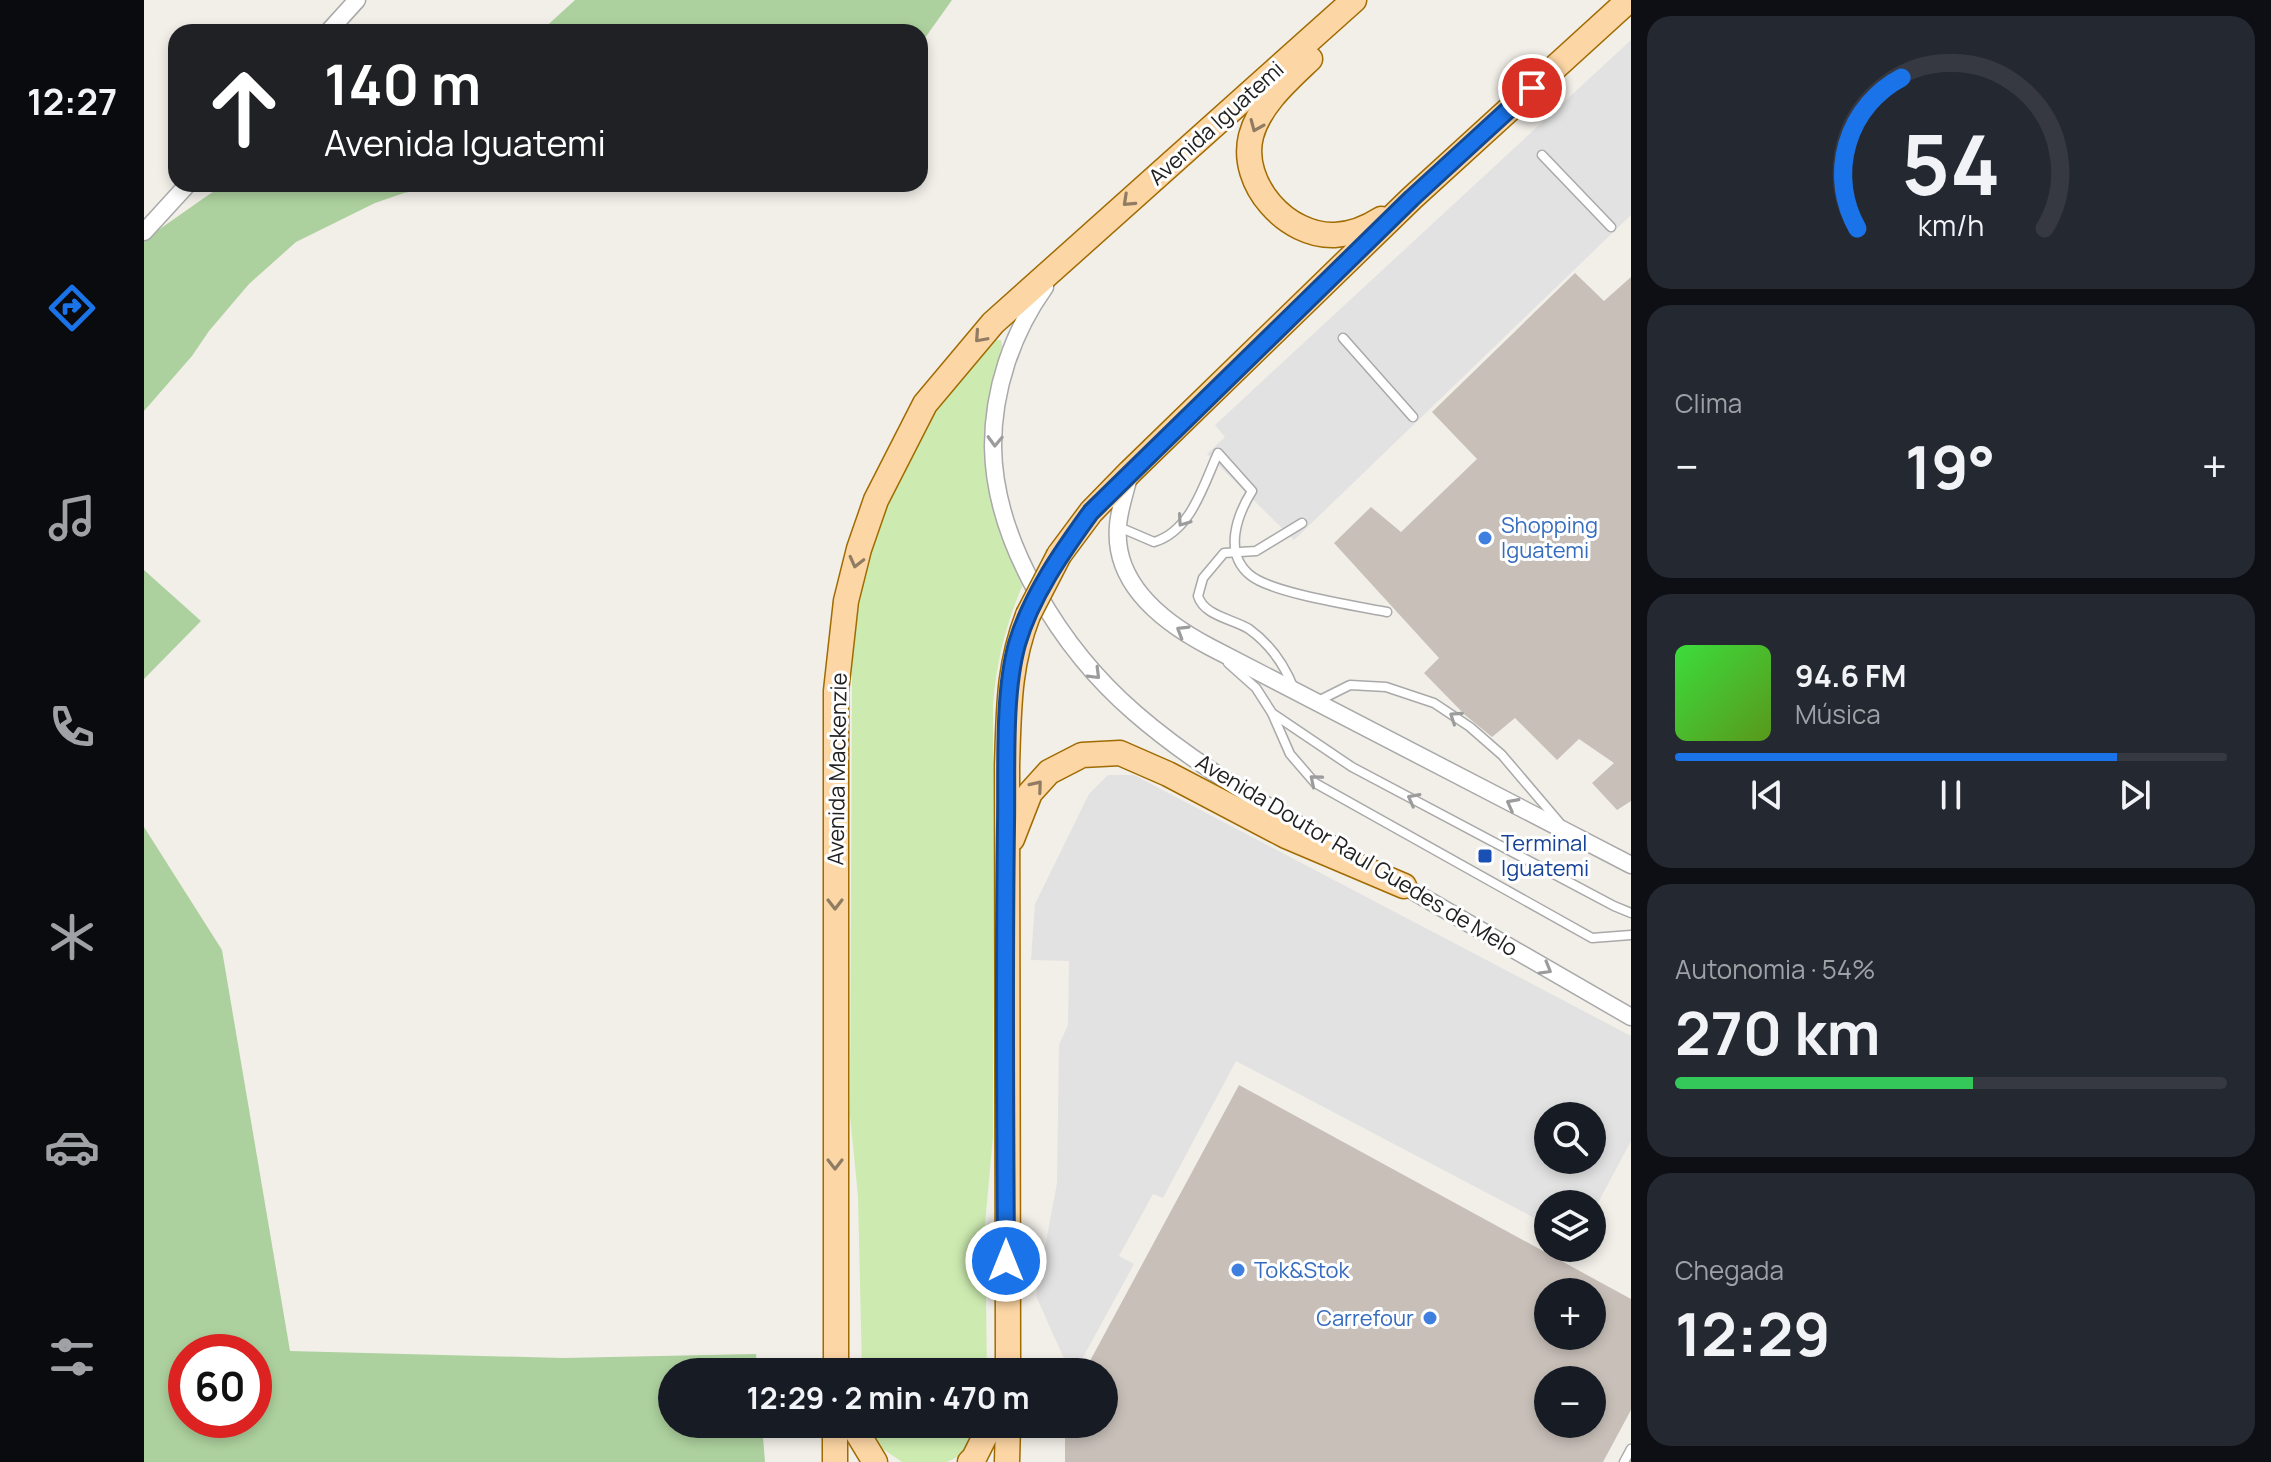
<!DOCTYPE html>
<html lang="pt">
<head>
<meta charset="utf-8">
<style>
	:root { --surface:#171b24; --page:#242831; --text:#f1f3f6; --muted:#9ea1a6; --line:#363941; --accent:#1a73e8 }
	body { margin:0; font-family:Manrope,sans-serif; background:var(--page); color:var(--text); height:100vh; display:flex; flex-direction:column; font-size:30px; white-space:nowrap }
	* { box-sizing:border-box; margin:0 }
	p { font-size:26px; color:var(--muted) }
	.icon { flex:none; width:44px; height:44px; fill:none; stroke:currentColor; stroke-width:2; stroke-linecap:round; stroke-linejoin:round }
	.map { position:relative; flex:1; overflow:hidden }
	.drawer { display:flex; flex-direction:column; gap:16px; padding:16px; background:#0d0f14; width:640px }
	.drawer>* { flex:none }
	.banner { position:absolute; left:24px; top:24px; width:760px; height:168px; border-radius:24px; box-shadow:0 4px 12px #0003; background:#202124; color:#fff; overflow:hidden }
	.tools { position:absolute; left:1390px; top:1102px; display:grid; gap:16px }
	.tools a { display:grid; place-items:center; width:72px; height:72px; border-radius:50%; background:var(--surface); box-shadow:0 4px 12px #0003; font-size:40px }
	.speed { position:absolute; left:24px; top:1334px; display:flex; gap:16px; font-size:40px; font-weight:700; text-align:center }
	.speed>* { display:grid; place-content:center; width:104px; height:104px; border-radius:50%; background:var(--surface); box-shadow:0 4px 12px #0003; line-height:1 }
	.speed .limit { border:12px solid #d22; background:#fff; color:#111 }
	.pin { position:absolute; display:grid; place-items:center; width:68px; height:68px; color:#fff; margin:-34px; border:4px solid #fff; border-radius:50%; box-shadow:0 2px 8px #0007 }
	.me { position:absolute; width:88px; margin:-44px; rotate:0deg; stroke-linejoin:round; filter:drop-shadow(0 0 6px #0008) }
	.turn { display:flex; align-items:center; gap:28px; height:168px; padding:0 24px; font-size:36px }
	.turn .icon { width:104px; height:104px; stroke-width:2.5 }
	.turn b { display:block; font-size:56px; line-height:68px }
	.big { font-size:60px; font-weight:700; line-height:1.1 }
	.drawer .widget { flex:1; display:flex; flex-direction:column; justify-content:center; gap:12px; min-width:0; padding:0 28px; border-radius:24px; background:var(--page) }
	.drawer .dial { align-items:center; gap:0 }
	.dial svg { height:208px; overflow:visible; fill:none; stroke:var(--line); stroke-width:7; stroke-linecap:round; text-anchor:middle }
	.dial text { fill:var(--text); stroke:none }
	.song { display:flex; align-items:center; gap:24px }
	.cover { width:96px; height:96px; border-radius:12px; background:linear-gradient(135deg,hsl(120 70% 55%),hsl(90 70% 35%)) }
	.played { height:8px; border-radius:4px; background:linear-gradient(90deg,var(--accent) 80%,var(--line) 80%) }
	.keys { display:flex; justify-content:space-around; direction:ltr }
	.heat { display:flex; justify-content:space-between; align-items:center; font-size:44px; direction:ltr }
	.charge { height:12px; border-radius:6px; background:linear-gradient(90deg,#34c759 54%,var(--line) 0) }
	.trip { position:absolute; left:514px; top:1358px; width:460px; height:80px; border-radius:40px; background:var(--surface); box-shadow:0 4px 12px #0003; font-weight:700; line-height:80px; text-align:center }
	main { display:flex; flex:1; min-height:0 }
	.tabs { display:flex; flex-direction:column; width:144px; justify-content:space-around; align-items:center; background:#090b0e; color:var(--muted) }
	.tabs .icon { width:56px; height:56px }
	.tabs .current { color:var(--accent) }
	.tabs b { font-size:36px; color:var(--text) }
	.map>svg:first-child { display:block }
	.grass { fill:#cdebb0 }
	.forest { fill:#add19e; fill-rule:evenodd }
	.parking { fill:#e2e2e2; fill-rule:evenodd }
	.building { fill:#c7bfb8; fill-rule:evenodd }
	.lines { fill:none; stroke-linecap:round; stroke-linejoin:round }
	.service-casing { stroke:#a9a9a9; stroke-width:11 }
	.minor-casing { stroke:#a9a9a9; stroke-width:19 }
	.primary-casing { stroke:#a06b00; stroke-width:27 }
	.service { stroke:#fff; stroke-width:8 }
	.minor { stroke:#fff; stroke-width:16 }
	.primary { stroke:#fcd6a4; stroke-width:24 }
	.primary-bridge-casing { stroke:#a06b00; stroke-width:27; stroke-linecap:butt }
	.primary-bridge { stroke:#fcd6a4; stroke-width:24 }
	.oneway { stroke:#8f7c63 }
	.oneway2 { stroke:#9c9c9c }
	.route-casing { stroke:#114b97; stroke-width:20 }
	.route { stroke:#1a73e8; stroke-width:14 }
	.shop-dot { fill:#3f7fe0; stroke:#fff; stroke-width:3 }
	.transit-dot { fill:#1a4fb4; stroke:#fff; stroke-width:3 }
	.labels { text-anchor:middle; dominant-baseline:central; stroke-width:6; stroke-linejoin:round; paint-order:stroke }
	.street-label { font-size:22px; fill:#222; stroke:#fff }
	.shop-label { font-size:22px; fill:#366cbe; stroke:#fff; text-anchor:start }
	.transit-label { font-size:22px; fill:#164399; stroke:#fff; text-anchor:start }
</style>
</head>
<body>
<main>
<nav class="tabs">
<b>12:27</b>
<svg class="icon current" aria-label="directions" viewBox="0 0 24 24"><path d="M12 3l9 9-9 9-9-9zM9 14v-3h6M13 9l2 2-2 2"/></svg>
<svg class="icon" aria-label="music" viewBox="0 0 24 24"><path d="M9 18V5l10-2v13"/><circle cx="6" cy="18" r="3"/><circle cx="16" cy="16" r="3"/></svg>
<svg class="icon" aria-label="phone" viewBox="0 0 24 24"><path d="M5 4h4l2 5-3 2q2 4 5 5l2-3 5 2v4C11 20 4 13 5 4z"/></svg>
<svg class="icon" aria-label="climate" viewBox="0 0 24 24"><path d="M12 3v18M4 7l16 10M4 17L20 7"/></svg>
<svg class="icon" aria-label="car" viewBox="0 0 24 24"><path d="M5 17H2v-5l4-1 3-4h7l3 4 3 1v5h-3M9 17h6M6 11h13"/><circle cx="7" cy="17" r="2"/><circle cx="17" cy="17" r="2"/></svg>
<svg class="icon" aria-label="filters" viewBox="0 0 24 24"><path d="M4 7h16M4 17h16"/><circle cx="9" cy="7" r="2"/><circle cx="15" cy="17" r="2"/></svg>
</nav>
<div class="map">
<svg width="1487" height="1462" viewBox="0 0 1487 1462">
	<rect width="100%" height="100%" fill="#f2efe9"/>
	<!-- grass -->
	<g class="grass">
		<path d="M 849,340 L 857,340 L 858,346 L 848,387 L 867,557 L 879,584 C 862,624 852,662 849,706 L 849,1137 L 841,1224 L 843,1372 L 718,1372 L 714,1196 L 706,1116 L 708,661 C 716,566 745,468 805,392 C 819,374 834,357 849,340 Z"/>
		<polygon points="722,1424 840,1424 819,1454 803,1462 758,1462 736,1447"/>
	</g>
	<!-- forest -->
	<g class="forest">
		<polygon points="431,0 808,0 776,45 776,32 396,32"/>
		<polygon points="80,184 307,184 260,193 231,203 152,242 105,284 65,331 48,356 0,411 0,240"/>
		<polygon points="0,570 57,621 0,679"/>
		<path d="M 0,827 L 78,950 L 146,1351 L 419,1358 L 612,1354 L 614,1372 L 528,1372 L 528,1424 L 618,1424 L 621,1462 L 0,1462 ZM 42,1352 L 110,1352 L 110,1420 L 42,1420 Z"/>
	</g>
	<!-- parking -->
	<g class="parking">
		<polygon points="1487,40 1487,215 1150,540 1063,454 1081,437 1071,425"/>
		<path d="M 964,775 L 990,775 L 1487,1036 L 1487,1141 L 1448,1214 L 1448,1204 L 1404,1204 L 1404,1225 L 1092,1061 L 1019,1198 L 1009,1194 L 975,1256 L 990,1264 L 931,1372 L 926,1372 L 892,1296 L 913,1183 L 915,1045 L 924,1025 L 925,961 L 887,960 L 891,904 L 945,794 ZM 1404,1116 L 1448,1116 L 1448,1160 L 1404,1160 Z"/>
	</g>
	<!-- building -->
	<g class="building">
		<polygon points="1431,273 1460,301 1487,277 1487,801 1473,810 1448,783 1470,763 1435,739 1413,760 1371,718 1348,737 1321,715 1280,673 1295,658 1190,543 1227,507 1257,532 1333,459 1288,412"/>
		<path d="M 1095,1085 L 1487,1299 L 1487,1410 L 1459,1462 L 921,1462 L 921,1424 L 960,1424 L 960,1372 L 940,1372 ZM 1404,1292 L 1448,1292 L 1448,1336 L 1404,1336 ZM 1404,1380 L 1448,1380 L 1448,1424 L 1404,1424 Z"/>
	</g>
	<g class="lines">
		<defs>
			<g id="service">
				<polyline points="1398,155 1467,227"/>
				<polyline points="1199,338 1269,417"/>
				<path d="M 975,527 L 1010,542 C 1047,531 1059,486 1074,453 L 1108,491 C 1093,515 1079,553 1106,575 C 1127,593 1213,606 1243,612"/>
				<polyline points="1084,663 1112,688 1128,713 1208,767 1470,906 1487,913"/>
				<path d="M 1150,689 C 1141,666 1126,644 1105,629 C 1089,619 1060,616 1054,596 L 1059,578 L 1080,553 L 1112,551 L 1158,523"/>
				<polyline points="1172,702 1206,685 1242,687 1290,703 1326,727 1358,755 1415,822"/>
				<polyline points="1128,713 1146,754 1171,783 1448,938 1487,935"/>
				<polyline points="1480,1462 1487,1449"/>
			</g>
			<g id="minor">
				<polyline points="184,32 213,0"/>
				<polyline points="0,232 44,184"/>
				<path d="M 901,287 C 868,333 849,390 849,446 C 850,544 919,651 991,713 C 1053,767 1127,808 1198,850"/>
				<path d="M 985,477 C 981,493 975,510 974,526 C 969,585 1020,623 1066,647 L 1487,865"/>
				<polyline points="1253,882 1487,1017"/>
			</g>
			<g id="primary">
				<path d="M 1166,59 C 1144,80 1115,105 1107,136 C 1095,184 1143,237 1191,235 C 1208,234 1223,228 1237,219"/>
				<polyline points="915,555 947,512 986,472 1268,198 1485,0"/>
				<polyline points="868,839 886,793 905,772 938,755 976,753 1024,774 1142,836 1260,886"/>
				<polyline points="692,1372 692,691 702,601 715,549 732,500 781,404 849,323 1210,0"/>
				<path d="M 864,1372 L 863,765 C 865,710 864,667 884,615"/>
				<polyline points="708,1424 731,1462"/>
				<polyline points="691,1462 691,1424"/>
				<polyline points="826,1462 830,1458 847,1424"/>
				<polyline points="863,1462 864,1424"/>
			</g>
		</defs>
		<!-- service casing -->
		<use href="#service" class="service-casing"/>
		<!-- minor casing -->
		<use href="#minor" class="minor-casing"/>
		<!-- primary casing -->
		<use href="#primary" class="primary-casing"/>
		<!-- service -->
		<use href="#service" class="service"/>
		<!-- minor -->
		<use href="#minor" class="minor"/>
		<!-- primary -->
		<use href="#primary" class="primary"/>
		<defs>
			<polyline id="primary-bridge" points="884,615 915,555"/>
		</defs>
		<!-- primary-bridge casing -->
		<use href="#primary-bridge" class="primary-bridge-casing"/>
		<!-- primary-bridge -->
		<use href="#primary-bridge" class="primary-bridge"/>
	</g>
	<!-- one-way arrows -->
	<defs><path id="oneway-chevron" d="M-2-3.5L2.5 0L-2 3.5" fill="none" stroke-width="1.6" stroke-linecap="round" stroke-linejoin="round" transform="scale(2)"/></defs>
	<g class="oneway">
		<use href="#oneway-chevron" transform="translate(1112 126) rotate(113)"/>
		<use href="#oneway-chevron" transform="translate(984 201) rotate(137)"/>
		<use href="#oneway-chevron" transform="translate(836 337) rotate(132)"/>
		<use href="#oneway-chevron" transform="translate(712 562) rotate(104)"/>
		<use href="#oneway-chevron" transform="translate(893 786) rotate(-50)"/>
		<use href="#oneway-chevron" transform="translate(691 904) rotate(90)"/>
		<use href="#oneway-chevron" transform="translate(691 1164) rotate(90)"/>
	</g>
	<g class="oneway2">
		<use href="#oneway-chevron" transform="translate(851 441) rotate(92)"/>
		<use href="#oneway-chevron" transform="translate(1039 521) rotate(125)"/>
		<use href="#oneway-chevron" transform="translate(1038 631) rotate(-149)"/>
		<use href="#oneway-chevron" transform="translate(951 674) rotate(45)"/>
		<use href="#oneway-chevron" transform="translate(1311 717) rotate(-146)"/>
		<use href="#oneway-chevron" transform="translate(1171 780) rotate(-140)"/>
		<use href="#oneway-chevron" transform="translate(1269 799) rotate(-152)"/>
		<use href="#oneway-chevron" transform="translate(1368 804) rotate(-152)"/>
		<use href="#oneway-chevron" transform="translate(1402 969) rotate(30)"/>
	</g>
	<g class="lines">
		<defs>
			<path id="route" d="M 862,1261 C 861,1115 860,970 862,825 C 863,771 859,694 873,644 C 887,596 918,552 947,512 L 1268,198 L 1388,88"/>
		</defs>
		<!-- route casing -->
		<use href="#route" class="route-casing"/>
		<!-- route -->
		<use href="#route" class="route"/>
	</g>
	<!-- markers -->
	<g class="shop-dot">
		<circle cx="1341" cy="538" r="8"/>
		<circle cx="1094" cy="1270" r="8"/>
		<circle cx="1286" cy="1318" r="8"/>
	</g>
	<rect class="transit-dot" x="1333" y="848" width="16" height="16" rx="4"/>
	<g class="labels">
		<!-- street labels -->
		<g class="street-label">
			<text transform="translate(1072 123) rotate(-42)">Avenida Iguatemi</text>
			<text transform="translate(693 769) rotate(-89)">Avenida Mackenzie</text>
			<text transform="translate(1213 855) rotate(31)">Avenida Doutor Raul Guedes de Melo</text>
		</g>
		<!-- shop labels -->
		<g class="shop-label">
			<text x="1357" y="525">Shopping<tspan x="1357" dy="25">Iguatemi</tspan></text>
			<text x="1110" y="1270">Tok&amp;Stok</text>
			<text x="1270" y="1318" text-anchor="end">Carrefour</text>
		</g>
		<!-- transit labels -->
		<g class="transit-label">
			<text x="1357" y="843">Terminal<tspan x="1357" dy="25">Iguatemi</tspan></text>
		</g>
	</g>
</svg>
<div class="tools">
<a><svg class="icon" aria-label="search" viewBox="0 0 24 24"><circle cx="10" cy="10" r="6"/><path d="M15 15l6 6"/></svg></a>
<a><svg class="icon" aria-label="layers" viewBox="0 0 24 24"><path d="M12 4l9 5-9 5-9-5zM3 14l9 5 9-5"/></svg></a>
<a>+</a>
<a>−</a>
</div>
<div class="speed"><div class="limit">60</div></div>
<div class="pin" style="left:1388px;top:88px;background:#d93025"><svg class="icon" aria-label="arrive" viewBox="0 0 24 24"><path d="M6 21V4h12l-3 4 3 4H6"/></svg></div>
<svg class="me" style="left:862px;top:1261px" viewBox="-20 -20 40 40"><circle r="17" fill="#1a73e8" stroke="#fff" stroke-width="3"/><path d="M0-11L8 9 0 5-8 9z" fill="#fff"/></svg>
<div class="trip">12:29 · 2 min · 470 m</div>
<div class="banner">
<div class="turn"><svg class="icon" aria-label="ahead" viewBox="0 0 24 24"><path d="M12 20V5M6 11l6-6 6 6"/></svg><div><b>140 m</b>Avenida Iguatemi</div></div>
</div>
</div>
<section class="drawer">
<div class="widget dial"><svg viewBox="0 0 100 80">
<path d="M14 69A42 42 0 1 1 86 69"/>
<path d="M14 69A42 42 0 0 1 31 11" stroke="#1a73e8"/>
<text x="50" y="56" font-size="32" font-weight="700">54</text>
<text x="50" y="72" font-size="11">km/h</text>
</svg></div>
<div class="widget"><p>Clima</p>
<div class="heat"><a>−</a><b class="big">19°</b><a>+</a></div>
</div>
<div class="widget">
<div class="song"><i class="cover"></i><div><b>94.6 FM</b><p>Música</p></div></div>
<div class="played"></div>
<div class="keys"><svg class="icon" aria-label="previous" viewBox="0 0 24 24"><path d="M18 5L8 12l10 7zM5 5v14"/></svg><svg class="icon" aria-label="pause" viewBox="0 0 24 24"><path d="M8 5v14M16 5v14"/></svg><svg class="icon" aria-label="next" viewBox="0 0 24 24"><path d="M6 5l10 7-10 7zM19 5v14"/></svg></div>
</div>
<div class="widget"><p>Autonomia · 54%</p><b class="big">270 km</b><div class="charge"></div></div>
<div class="widget"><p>Chegada</p><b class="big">12:29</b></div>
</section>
</main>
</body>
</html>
